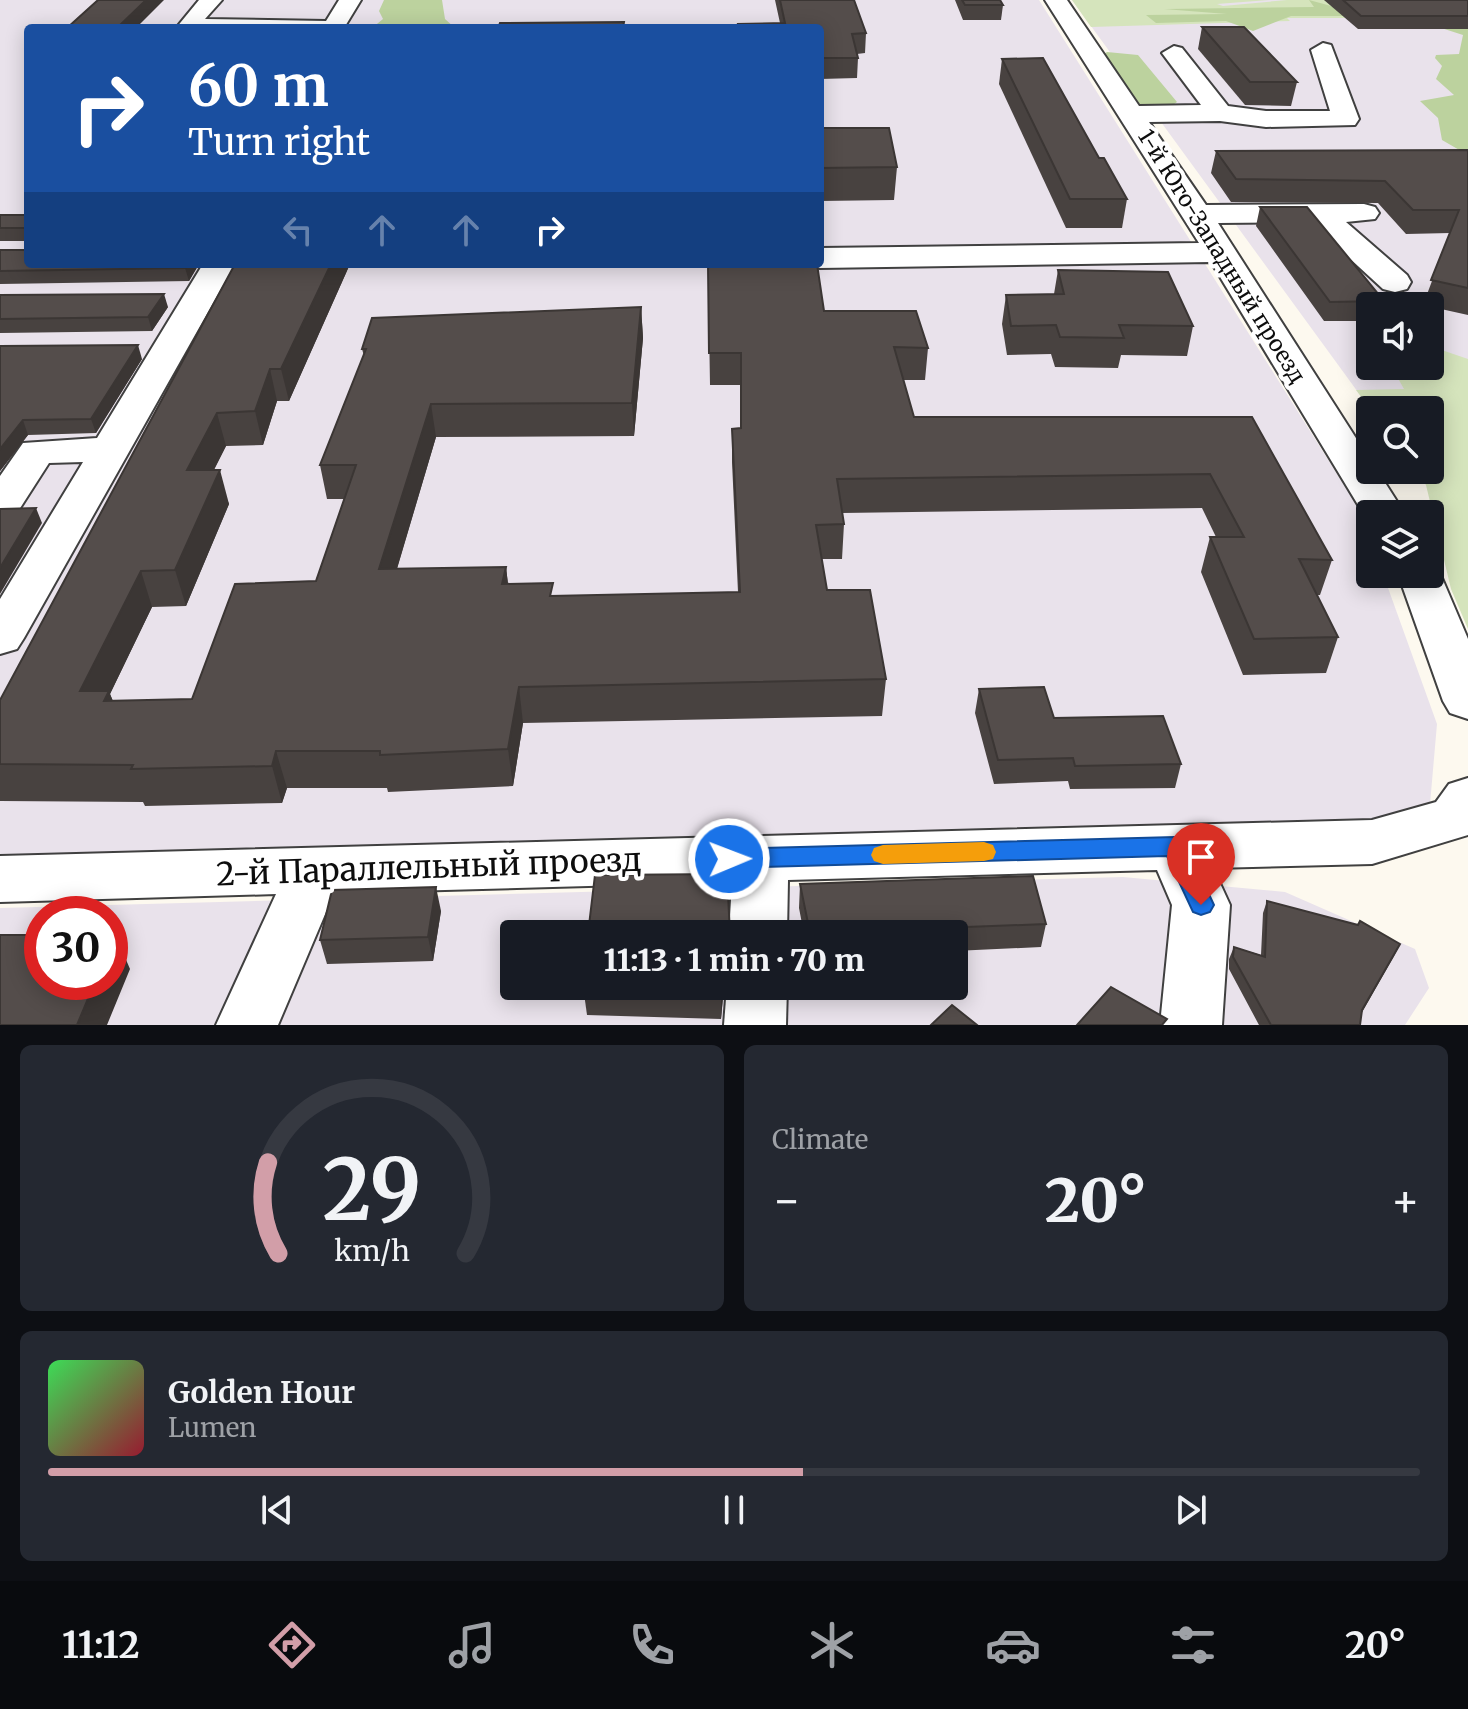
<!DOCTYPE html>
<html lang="en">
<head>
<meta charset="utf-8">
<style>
	:root { --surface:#171b24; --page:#242831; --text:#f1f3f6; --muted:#9ea1a6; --line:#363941; --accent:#d29ea8 }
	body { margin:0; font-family:Merriweather,serif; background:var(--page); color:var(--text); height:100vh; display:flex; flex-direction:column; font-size:30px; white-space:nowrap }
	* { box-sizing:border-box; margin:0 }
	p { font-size:26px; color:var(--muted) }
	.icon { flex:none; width:44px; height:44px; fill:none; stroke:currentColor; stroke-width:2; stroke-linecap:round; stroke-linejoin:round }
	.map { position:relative; height:1025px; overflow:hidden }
	.sheet { display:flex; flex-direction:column; gap:20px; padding:20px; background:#0d0f14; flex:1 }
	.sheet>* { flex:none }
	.guide { position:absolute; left:24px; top:24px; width:800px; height:244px; border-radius:8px; box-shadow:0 4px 20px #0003; background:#1a4fa0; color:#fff; overflow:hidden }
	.tools { position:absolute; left:1356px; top:292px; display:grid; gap:16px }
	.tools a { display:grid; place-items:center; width:88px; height:88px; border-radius:8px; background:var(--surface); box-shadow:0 4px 20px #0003; font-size:40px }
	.speed { position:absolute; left:24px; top:896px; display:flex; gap:16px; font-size:40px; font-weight:700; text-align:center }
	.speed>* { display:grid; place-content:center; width:104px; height:104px; border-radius:50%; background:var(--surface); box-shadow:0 4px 20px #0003; line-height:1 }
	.speed .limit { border:12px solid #d22; background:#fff; color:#111 }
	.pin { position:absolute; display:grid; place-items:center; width:68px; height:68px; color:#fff; margin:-82px -34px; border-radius:50% 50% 50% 0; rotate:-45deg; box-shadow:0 0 8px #0007 }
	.pin .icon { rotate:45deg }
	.me { position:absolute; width:88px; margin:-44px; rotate:89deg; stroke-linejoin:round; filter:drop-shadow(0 0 6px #0008) }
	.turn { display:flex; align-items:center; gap:28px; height:168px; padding:0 32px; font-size:36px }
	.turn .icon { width:104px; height:104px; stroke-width:2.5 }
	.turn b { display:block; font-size:56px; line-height:68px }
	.lanes { display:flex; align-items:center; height:76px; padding:0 32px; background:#0003; justify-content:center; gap:40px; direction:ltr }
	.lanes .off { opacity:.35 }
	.big { font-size:60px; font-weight:800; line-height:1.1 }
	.sheet .card { flex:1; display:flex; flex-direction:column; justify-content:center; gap:12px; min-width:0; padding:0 28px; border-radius:12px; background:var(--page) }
	.sheet .dial { align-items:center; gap:0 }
	.dial svg { height:208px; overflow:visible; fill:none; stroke:var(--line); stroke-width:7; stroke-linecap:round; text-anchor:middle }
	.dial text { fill:var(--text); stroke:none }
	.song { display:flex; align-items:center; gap:24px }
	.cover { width:96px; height:96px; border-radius:12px; background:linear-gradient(135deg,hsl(130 70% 55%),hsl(350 70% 35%)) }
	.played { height:8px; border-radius:4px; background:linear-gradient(90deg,var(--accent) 55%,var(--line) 55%) }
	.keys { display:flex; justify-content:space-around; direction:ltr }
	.heat { display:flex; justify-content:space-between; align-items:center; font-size:44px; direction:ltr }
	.sheet .tiles { flex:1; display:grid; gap:20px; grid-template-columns:1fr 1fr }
	.card:last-child { grid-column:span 2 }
	.trip { position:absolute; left:500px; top:920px; width:468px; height:80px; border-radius:8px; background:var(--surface); box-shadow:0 4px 20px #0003; font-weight:800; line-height:80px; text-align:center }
	.tabs { display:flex; height:128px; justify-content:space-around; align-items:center; background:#090b0e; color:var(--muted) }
	.tabs .icon { width:56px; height:56px }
	.tabs .on { color:var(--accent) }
	.tabs b { font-size:36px; color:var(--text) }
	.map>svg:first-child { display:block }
	.industrial { fill:#e9e2eb; fill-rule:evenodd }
	.green { fill:#d5e4bc }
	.forest { fill:#bcd29e }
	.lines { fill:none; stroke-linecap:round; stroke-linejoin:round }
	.minor-casing { stroke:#404040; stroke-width:4 }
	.minor { fill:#fff; fill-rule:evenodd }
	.wall { fill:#484240 }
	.shaded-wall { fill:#3b3634 }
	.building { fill:#544d4b; stroke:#3b3634; stroke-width:2 }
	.route { fill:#1a73e8; stroke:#114b97; stroke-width:2 }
	.slow { fill:#f59e0b }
	.labels { text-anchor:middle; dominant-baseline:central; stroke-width:8; stroke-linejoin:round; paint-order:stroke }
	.far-street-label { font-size:22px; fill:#0d0d0d; stroke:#fff }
	.near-street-label { font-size:32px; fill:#0d0d0d; stroke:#fff }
</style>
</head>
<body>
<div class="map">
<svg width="1468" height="1025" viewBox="0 0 1468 1025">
	<rect width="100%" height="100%" fill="#fdf9ef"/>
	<!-- industrial -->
	<g class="industrial">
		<path d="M 0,0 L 1039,0 L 1361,512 L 1370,537 L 1370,574 L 1383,574 L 1437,724 L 1430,804 L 1375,819 L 0,857 ZM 28,28 L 820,28 L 820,264 L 28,264 Z"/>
		<path d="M 1072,0 L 1468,0 L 1468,484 L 1415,470 L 1430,470 L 1430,410 L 1371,410 ZM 1370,306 L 1430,306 L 1430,366 L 1370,366 Z"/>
		<path d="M 1123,877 L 1285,892 L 1415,949 L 1429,988 L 1405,1025 L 0,1025 L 0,908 ZM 42,914 L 110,914 L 110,982 L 42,982 ZM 514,934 L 954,934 L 954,986 L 514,986 Z"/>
	</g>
	<!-- green -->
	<g class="green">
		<polygon points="1072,0 1269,0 1217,4 1223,6 1287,0 1468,0 1468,18 1287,18 1290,21 1091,27"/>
		<polygon points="1430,346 1468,359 1468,629 1451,589 1426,485 1415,470 1430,470 1430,410 1371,410 1356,390 1404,389 1391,366 1430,366"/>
	</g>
	<!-- forest -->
	<g class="forest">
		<polygon points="384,0 442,0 445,19 455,28 372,28 383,19 379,11"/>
		<polygon points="1309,0 1346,10 1468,0 1468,155 1442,140 1438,118 1420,101 1454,95 1436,79 1442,66 1435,58 1436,55 1459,54 1463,35 1404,16 1291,16 1253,31 1226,21 1156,23 1146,15 1227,14 1164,9 1167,9 1314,7"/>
		<path d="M 1107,52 L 1138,55 L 1177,102 C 1141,129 1121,81 1103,55 Z"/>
	</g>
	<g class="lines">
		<defs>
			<g id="minor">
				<polygon points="199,0 222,0 205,19 326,21 339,0 361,0 344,28 176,28"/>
				<polygon points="1045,0 1067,0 1139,106 1201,105 1162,53 1174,46 1182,48 1228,106 1266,111 1330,111 1311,50 1323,43 1331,45 1359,119 1355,125 1266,127 1220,121 1149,122 1206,205 1364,204 1375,207 1379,213 1375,219 1346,222 1407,275 1411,282 1407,289 1395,292 1383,289 1310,222 1218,223 1370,460 1370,470 1377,470 1405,514 1370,514 1369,523 1211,262 820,268 809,265 820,264 820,248 1199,243"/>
				<polygon points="203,264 235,264 24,638 17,649 0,654 0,599 83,462 49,463 15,516 0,520 0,476 23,443 97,438"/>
				<polygon points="1430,562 1436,564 1468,639 1468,719 1450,713 1443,701 1398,574 1430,574"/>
				<polygon points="1468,778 1468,835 1372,864 1213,868 1230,905 1222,1025 1160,1025 1172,905 1157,870 788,880 787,934 729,934 732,882 334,893 278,1025 216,1025 276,894 0,902 0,856 1372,820 1436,802 1449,784"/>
				<polygon points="727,986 787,986 786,1025 724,1025"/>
			</g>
		</defs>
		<!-- minor casing -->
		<use href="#minor" class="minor-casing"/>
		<!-- minor -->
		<use href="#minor" class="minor"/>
	</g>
	<!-- wall -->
	<g class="wall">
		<polygon points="775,0 854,0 866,33 865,53 857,54 858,58 857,78 820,79 820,28 780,23"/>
		<polygon points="955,0 1000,0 1003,5 1001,20 963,20"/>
		<polygon points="1324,0 1468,0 1468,29 1358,29"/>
		<polygon points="1202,27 1297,82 1291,106 1245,105 1198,49"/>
		<polygon points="1002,59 1127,199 1122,228 1066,228 999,84"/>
		<polygon points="820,128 897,167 894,200 820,201"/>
		<polygon points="1468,150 1468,315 1423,305 1450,233 1406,234 1378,203 1231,202 1211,173 1216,151"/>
		<polygon points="1260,207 1384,301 1382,306 1370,306 1370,321 1324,321 1256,226"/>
		<polygon points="0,215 28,215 28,264 199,264 189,281 0,284 0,250 26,250 26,241 0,241"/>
		<polygon points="235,264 350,264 289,401 277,401 263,445 226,446 214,470 229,504 186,606 152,607 110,694 113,701 192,699 316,581 344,499 327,499 320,465 364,356 362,349 641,307 643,338 634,436 436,437 397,569 506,567 508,584 555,596 738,592 732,462 732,429 741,428 740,385 710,385 708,264 824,311 928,348 925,380 903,380 914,417 1252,417 1332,560 1320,595 1317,595 1338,637 1326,673 1243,675 1201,572 1210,537 1216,537 1202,508 842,513 844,524 842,559 822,559 827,590 886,679 882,716 523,723 513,786 388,792 387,788 287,788 282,803 145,806 143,802 0,801 0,700"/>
		<polygon points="1058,270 1193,326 1187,356 1121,355 1118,368 1055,367 1051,354 1007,355 1002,324 1006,295 1054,294"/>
		<polygon points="0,295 168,307 152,331 0,333"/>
		<polygon points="0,346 142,359 96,433 28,435 0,471"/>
		<polygon points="979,689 1181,764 1175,788 1070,789 1068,781 994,784 975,713"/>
		<polygon points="800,884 1046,924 1041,947 954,951 954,934 804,934 799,908"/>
		<polygon points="1267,901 1400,944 1361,1013 1360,1025 1259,1025 1229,969 1229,959 1234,947 1261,955 1263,913"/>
		<polygon points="441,911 433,961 327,964 320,940"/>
		<polygon points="583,986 724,986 721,1019 587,1015"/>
	</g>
	<!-- shaded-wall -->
	<g class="shaded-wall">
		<polygon points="146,0 164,0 136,28 117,28"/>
		<polygon points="187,264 199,264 189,281 185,268"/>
		<polygon points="331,264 350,264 289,401 281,369"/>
		<polygon points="164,294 168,307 152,331 148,317"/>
		<polygon points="641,307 643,338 634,436 632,403"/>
		<polygon points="138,345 142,359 96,433 91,419"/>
		<polygon points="270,369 277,401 263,445 255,411"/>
		<polygon points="431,404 436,437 386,605 379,569"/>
		<polygon points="217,413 226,446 196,504 187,470"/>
		<polygon points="23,420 28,435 0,471 0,449"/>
		<polygon points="220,470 229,504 186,606 175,570"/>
		<polygon points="36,508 42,523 0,594 0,568"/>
		<polygon points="506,567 510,602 502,584"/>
		<polygon points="141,571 152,607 110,694 123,727 80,691"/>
		<polygon points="519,687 523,723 513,786 508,749"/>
		<polygon points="276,751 287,788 282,803 272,766"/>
		<polygon points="436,887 441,911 433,961 428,937"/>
		<polygon points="115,934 130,969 107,1025 77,1025 95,982 110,982 110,946"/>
		<polygon points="1400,944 1394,956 1356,1023 1362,1010"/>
		<polygon points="721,986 724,986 721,1019"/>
	</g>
	<!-- building -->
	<g class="building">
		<polygon points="98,0 146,0 117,28 67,28"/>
		<polygon points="780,0 854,0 866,33 852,34 858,58 820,58 820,28 739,28 738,24 785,23"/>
		<polygon points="962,0 1000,0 1003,5 965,5"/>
		<polygon points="1343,0 1468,0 1468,16 1361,16"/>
		<polygon points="624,22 623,28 498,28 500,23"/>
		<polygon points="1202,27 1244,27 1297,82 1250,82"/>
		<polygon points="1043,58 1099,158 1104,158 1127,199 1070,199 1002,59"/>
		<polygon points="820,128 889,128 897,167 820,168"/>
		<polygon points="1468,150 1468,288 1431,280 1459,210 1413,210 1385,181 1236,179 1216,151"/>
		<polygon points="1260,207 1307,207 1384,301 1330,302"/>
		<polygon points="0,215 28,215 28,264 187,264 185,268 0,271 0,250 26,250 26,228 0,228"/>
		<polygon points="235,264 331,264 281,369 270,369 255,411 217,413 187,470 220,470 175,570 141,571 80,691 109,691 104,701 192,699 235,584 316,581 356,465 320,465 366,349 362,349 372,318 641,307 632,403 431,404 379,569 506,567 502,584 553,583 550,596 740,592 732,429 741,428 741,353 709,353 708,264 817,264 824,311 916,311 928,348 894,347 914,417 1252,417 1332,560 1299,559 1338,637 1254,639 1210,537 1244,537 1210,474 837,479 844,524 816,525 827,590 870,590 886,679 519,687 508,749 380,755 380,751 276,751 272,766 131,769 133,765 0,764 0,700"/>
		<polygon points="1058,270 1168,272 1193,326 1119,325 1124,338 1060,337 1056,325 1011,326 1006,295 1064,294"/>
		<polygon points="164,294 148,317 0,319 0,295"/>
		<polygon points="138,345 91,419 23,420 0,449 0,346"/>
		<polygon points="36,508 0,568 0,509"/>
		<polygon points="1044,687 1054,718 1163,716 1181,764 1075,766 1073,758 998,760 979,689"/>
		<polygon points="727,874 730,934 588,934 595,875"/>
		<polygon points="1033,876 1046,924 810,933 800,884"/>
		<polygon points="436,887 428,937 320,940 332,890"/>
		<polygon points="1267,901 1358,925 1360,921 1400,944 1362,1010 1360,1025 1271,1025 1233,957 1234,947 1265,957"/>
		<polygon points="110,934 115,934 110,946"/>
		<polygon points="0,935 42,935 42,982 95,982 77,1025 0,1025"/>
		<polygon points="1111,987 1167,1019 1162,1025 1077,1025"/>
		<polygon points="952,1005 977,1025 931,1025"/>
	</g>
	<!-- route -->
	<polygon class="route" points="1175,837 1183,840 1187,847 1214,905 1210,912 1201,915 1193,912 1167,856 729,868 721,865 717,859 721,852 729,849"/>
	<!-- slow -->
	<polygon class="slow" points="984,842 993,845 996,852 993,859 984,861 883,864 874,861 871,855 874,848 883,845"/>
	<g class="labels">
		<!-- far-street labels -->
		<g class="far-street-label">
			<text transform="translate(1222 256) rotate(58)">1-й Юго-Западный проезд</text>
		</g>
		<!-- near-street labels -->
		<g class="near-street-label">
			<text transform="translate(429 867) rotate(-2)">2-й Параллельный проезд</text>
		</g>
	</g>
</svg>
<div class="tools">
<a><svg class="icon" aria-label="sound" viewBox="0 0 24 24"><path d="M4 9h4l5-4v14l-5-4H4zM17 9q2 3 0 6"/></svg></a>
<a><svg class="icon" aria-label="search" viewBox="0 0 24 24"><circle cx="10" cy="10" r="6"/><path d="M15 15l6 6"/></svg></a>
<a><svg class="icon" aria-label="layers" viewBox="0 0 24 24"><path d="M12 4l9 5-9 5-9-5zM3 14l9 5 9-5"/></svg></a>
</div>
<div class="speed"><div class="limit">30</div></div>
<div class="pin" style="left:1201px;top:905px;background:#d93025"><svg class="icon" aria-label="arrive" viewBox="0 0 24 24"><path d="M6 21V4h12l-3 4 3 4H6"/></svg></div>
<svg class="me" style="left:729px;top:859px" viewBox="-20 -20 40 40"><circle r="17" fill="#1a73e8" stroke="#fff" stroke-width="3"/><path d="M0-11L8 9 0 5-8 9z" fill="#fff"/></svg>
<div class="trip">11:13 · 1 min · 70 m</div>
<div class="guide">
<div class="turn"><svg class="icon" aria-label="right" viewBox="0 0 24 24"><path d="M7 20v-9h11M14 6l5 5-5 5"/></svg><div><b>60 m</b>Turn right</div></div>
<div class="lanes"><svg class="icon off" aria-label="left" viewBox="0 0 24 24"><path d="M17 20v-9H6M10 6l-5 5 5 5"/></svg><svg class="icon off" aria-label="ahead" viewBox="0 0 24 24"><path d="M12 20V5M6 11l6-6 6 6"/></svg><svg class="icon off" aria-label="ahead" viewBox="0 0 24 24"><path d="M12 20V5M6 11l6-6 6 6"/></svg><svg class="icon" aria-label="right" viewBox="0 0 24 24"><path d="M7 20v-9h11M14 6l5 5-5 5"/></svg></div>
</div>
</div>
<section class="sheet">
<div class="tiles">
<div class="card dial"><svg viewBox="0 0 100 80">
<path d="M14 69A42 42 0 1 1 86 69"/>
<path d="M14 69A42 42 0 0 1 10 34" stroke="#d29ea8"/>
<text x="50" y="56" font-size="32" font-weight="700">29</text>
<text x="50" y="72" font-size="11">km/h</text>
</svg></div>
<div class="card"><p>Climate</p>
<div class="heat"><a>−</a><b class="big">20°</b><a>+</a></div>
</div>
<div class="card">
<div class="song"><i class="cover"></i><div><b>Golden Hour</b><p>Lumen</p></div></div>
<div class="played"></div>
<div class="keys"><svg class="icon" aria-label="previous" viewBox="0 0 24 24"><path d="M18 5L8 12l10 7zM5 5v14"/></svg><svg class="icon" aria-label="pause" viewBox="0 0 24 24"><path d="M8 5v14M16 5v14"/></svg><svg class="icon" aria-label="next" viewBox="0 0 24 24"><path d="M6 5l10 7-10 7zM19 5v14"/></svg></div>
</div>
</div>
</section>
<nav class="tabs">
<b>11:12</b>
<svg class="icon on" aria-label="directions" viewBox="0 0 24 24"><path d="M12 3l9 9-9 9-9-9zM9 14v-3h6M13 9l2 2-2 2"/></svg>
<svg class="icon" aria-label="music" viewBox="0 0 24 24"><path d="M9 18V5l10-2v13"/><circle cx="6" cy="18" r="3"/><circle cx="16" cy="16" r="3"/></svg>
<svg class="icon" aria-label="phone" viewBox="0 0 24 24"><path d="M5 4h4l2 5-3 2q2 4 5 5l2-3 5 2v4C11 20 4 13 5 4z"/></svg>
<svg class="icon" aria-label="climate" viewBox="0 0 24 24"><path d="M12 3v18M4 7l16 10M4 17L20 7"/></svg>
<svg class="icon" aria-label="car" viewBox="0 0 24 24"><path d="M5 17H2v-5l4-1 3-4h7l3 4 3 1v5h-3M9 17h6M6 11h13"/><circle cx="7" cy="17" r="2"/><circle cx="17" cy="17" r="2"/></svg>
<svg class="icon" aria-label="filters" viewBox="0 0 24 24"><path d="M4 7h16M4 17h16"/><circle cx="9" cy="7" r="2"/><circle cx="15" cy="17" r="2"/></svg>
<b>20°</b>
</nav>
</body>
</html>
